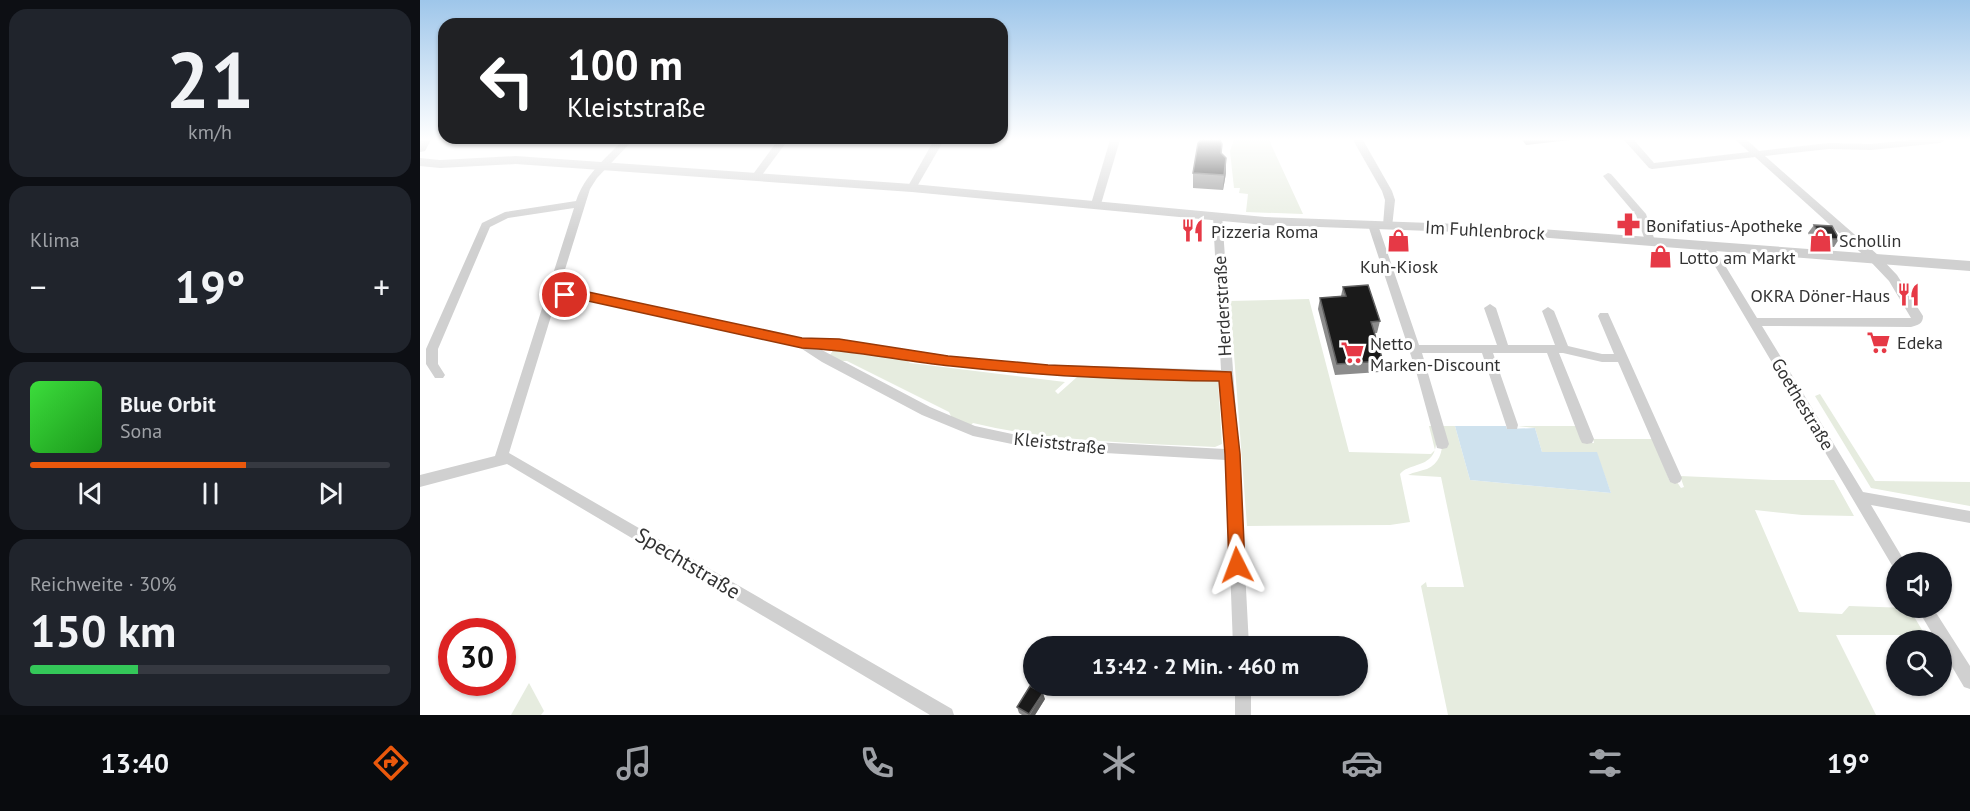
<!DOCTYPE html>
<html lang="de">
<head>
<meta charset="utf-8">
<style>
	:root { --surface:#171b24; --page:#20242c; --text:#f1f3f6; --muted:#9ea1a6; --line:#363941; --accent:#ea580c }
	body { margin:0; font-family:"PT Sans",sans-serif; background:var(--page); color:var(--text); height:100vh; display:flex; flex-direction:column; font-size:22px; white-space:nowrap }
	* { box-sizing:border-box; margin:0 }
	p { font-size:20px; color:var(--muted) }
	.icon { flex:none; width:33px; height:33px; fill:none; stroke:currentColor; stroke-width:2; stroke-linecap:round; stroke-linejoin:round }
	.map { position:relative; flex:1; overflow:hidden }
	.drawer { display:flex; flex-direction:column; gap:9px; padding:9px; background:#0d0f14; width:420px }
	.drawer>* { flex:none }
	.hud { position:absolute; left:18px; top:18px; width:570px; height:126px; border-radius:18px; box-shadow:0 2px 4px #0004; background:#202124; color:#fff; overflow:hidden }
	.tools { position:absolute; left:1466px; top:552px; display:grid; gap:12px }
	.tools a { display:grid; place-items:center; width:66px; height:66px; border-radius:50%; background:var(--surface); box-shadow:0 2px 4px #0004; font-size:30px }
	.speed { position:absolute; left:18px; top:618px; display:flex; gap:12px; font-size:30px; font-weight:700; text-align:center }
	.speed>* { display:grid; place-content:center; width:78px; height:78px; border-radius:50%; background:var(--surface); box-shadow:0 2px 4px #0004; line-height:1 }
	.speed .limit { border:9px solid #d22; background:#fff; color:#111 }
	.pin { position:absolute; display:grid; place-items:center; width:51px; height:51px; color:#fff; margin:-26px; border:3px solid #fff; border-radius:50%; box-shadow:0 2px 6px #0007 }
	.me { position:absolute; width:66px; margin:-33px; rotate:357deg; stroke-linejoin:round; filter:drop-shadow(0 0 4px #0008) }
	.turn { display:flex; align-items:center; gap:21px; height:126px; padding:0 30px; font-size:27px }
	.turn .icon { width:78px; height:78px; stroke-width:2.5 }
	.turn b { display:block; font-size:42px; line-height:51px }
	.big { font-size:45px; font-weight:600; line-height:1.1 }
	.drawer .tile { flex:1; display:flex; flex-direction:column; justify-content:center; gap:9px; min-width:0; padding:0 21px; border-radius:18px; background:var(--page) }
	.drawer .dial { align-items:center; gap:0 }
	.dial b { font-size:78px; line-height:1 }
	.song { display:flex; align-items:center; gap:18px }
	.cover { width:72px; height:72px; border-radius:9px; background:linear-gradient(135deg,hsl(120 70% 55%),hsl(120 70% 35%)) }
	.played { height:6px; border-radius:3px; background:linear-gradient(90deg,var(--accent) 60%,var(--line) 60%) }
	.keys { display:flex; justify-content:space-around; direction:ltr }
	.heat { display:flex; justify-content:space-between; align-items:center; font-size:33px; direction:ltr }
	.charge { height:9px; border-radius:4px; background:linear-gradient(90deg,#34c759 30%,var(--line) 0) }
	.trip { position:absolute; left:603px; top:636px; width:345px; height:60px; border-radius:30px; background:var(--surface); box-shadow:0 2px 4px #0004; font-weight:600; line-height:60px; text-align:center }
	.tabs { display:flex; height:96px; justify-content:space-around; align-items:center; background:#090b0e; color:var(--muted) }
	.tabs .icon { width:42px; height:42px }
	.tabs .on { color:var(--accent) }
	.tabs b { font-size:27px; color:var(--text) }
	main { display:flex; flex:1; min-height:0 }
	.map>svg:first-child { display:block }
	.green { fill:#e6ecdf }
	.water { fill:#cfe2ee }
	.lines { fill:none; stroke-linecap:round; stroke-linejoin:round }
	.minor { fill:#d0d0d0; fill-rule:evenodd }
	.tertiary { fill:#d0d0d0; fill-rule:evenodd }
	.secondary { fill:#bdbdbd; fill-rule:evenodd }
	.wall { fill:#8c8c8c }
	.shaded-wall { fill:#5f5f5f }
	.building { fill:#1a1a1a; stroke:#5f5f5f; stroke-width:1.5 }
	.route { fill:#ea580c; stroke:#983908; stroke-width:1.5 }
	.labels { text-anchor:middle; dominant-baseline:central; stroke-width:6; stroke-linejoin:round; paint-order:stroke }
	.poi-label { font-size:18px; fill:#333; stroke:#fff; text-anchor:start }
	.street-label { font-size:18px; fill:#333; stroke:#fff }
	.near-street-label { font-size:21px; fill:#333; stroke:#fff }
</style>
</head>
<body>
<main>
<section class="drawer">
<div class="tile dial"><b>21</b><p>km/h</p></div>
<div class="tile"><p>Klima</p>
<div class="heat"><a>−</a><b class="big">19°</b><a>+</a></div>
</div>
<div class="tile">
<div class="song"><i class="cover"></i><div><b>Blue Orbit</b><p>Sona</p></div></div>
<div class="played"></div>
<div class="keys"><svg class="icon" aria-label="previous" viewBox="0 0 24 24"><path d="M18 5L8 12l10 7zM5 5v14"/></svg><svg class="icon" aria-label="pause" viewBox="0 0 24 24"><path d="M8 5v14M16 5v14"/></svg><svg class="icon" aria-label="next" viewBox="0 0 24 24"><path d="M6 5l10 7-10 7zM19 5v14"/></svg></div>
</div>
<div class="tile"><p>Reichweite · 30%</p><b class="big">150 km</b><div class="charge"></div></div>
</section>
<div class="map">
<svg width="1550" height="715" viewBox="0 0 1550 715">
	<rect width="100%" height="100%" fill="#fff"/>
	<!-- green -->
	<g class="green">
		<polygon points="814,140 849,140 883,214 826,212 828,194 819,193 820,188 814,188 810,151"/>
		<path d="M 889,299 L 929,452 L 1011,454 L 1015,450 L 1009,426 L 1016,426 C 1017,445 1018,459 997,465 C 990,468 985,468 980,474 L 990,522 L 970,525 L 827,526 L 810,301 Z"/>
		<path d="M 414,349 L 481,357 L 490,363 L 645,382 L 635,391 L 638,394 L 657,377 L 798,381 L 802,444 L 795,447 C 714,443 633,442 553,423 L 551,425 L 532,418 L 529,412 L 427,361 L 418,361 L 410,355 Z"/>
		<polygon points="1400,394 1455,481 1550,482 1550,506 1451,488 1395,396"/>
		<path d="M 1021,426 L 1035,426 L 1050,480 L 1191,493 L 1176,452 L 1122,452 L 1115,428 L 1098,426 L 1156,426 L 1163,443 L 1174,443 L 1173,439 L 1233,439 L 1250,482 L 1257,482 L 1261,488 L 1264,487 L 1260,476 L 1353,480 L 1414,480 L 1434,516 L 1382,515 L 1335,510 L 1379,612 L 1422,614 L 1429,606 L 1489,608 L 1505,635 L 1416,635 L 1456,715 L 1028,715 L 1001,586 L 1006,582 L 1007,587 L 1044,587 L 1021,477 L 988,475 C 994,472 1001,471 1007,469 C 1024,462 1024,441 1021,426 Z"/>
		<polygon points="109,683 124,711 121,715 91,715"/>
	</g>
	<!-- water -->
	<polygon class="water" points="1035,426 1086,426 1087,429 1115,428 1122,452 1177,452 1191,493 1050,480"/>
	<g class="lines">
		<!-- minor -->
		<g class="minor">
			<path d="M 203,140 L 213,140 L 177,178 L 170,189 L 138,292 L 158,290 L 382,339 L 431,342 L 553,359 L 606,364 L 801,370 L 793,217 L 798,214 L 802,215 L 819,455 L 829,646 L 813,646 L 806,460 L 616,449 L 553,436 L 502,415 L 402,362 L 379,347 L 158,298 L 136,300 L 89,453 L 532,709 L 534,715 L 510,715 L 87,464 L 0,487 L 0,475 L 75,456 L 154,208 L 88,218 L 70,227 L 18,349 L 18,364 L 25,375 L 23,378 L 15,378 L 6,364 L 6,349 L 62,223 L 85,212 L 156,201 C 164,176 185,159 203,140 ZM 398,348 L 606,373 L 691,377 L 801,380 L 805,449 L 616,439 L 555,426 L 510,407 Z"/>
			<polygon points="358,140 368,140 339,179 333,179 331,177"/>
			<polygon points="514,140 524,140 495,190 489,190 487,188"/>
			<polygon points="690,140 700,140 681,204 676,207 671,204"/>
			<polygon points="933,140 943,140 972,191 975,200 972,227 964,227 963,225 965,200 962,191"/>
			<path d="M 1204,140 L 1214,140 L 1234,163 L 1329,152 L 1316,140 L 1327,140 L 1339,151 L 1409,143 L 1451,144 L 1491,140 L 1525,140 L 1520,143 L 1451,150 L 1409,149 L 1345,156 L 1458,255 L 1477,275 L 1503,316 C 1503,324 1498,325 1491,327 L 1342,326 L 1443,492 L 1550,511 L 1550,523 L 1451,505 L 1485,562 L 1476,562 L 1476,568 L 1473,567 L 1283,246 L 1288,243 L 1292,244 L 1337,318 L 1491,318 L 1469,281 L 1450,261 L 1335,157 L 1232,169 L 1229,168 Z"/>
			<polygon points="1188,173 1191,174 1226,214 1235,241 1234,243 1226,243 1216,215 1183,176"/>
			<polygon points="953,222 958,225 999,345 1077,345 1064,308 1070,304 1076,308 1088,345 1135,345 1122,311 1128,307 1134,311 1148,346 1182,354 1194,354 1178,316 1180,313 1188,313 1262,478 1260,482 1255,484 1250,482 1198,362 1182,362 1143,353 1139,353 1174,439 1172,443 1167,444 1162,443 1160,439 1127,353 1073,353 1098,425 1097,429 1087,429 1086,425 1062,353 1002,353 1029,444 1027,448 1022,449 1017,448 996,371 948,225"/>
			<polygon points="1497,608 1513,608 1550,666 1550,689 1544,687 1521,648 1521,640 1516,640"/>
			<rect x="815" y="686" width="16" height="29"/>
		</g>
		<!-- tertiary -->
		<polygon class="tertiary" points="96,156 492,184 845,217 1067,225 1550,261 1550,271 1067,233 845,225 492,192 96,164 20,168 0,166 0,158 20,160"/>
		<!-- secondary -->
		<polygon class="secondary" points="0,140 11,140 5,151 0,152"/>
	</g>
	<!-- wall -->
	<g class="wall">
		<polygon points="1102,140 1150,140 1106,145"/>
		<polygon points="802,144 802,154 806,158 806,173 803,190 773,188 773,173"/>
		<polygon points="1394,225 1419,239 1414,247 1395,246 1388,233"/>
		<polygon points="923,287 960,321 957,333 954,333 963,361 960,372 915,375 898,309 900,298 921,296"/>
		<polygon points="625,699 615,715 602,715 599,713 597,707"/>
	</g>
	<!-- shaded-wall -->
	<g class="shaded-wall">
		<polygon points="806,158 806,173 803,190 804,175"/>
		<polygon points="623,693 625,699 615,715 610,715"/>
	</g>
	<!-- building -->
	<g class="building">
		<polygon points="781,140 800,140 802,144 801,153 806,158 804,175 773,173 778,143"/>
		<polygon points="1394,225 1412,226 1419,239 1401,238"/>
		<polygon points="948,285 960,321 951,322 963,361 917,364 900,298 926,296 923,287"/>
		<polygon points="610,686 623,693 609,714 597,707"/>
	</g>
	<!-- sky -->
	<linearGradient id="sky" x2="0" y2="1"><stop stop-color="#9ec6ea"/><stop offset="0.58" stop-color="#fff"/><stop offset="1" stop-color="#fff" stop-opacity="0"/></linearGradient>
	<rect width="1550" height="240" fill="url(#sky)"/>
	<!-- route -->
	<path class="route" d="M 145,290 L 159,290 L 382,338 L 419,339 L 528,356 L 628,365 L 811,372 L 820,454 L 825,565 L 823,570 L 817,572 L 811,570 L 809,565 L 805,454 L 799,381 C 709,380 621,376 531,366 C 481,361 432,350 382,348 L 159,299 L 141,298 L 139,295 Z"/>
	<!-- icons -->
	<defs>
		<symbol id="pharmacy-bare" viewBox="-9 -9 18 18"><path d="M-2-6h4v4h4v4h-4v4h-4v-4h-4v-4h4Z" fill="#e63946" stroke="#fff" stroke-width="2.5" paint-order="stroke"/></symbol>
		<symbol id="restaurant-bare" viewBox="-9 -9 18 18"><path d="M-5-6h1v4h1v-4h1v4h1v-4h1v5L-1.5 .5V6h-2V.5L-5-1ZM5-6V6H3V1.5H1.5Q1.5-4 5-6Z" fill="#e63946" stroke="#fff" stroke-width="2.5" paint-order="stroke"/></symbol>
		<symbol id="shop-bare" viewBox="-9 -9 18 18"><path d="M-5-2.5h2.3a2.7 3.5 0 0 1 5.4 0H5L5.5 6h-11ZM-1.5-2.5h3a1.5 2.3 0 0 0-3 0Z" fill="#e63946" stroke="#fff" stroke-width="2.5" paint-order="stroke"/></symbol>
		<symbol id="supermarket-bare" viewBox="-9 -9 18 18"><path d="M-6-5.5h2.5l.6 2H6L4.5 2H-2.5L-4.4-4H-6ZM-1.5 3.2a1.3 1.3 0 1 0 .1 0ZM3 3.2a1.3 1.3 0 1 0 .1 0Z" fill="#e63946" stroke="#fff" stroke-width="2.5" paint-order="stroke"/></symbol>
	</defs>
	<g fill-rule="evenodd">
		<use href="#pharmacy-bare" x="1192" y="208" width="33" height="33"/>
		<use href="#restaurant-bare" x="756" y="214" width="33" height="33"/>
		<use href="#shop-bare" x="962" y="224" width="33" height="33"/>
		<use href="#shop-bare" x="1384" y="224" width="33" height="33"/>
		<use href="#shop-bare" x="1224" y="240" width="33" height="33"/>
		<use href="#restaurant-bare" x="1472" y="278" width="33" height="33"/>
		<use href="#supermarket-bare" x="1442" y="326" width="33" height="33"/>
		<use href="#supermarket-bare" x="916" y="336" width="33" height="33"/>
	</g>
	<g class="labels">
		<!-- poi labels -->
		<g class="poi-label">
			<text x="1226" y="225">Bonifatius-Apotheke</text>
			<text x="791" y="231">Pizzeria Roma</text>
			<text x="1419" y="240">Schollin</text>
			<text x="1259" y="257">Lotto am Markt</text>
			<text x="979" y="266" text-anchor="middle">Kuh-Kiosk</text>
			<text x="1470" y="295" text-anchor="end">OKRA Döner-Haus</text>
			<text x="1477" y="342">Edeka</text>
			<text x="950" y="343">Netto<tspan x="950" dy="21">Marken-Discount</tspan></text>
		</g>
		<!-- street labels -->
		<g class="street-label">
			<text transform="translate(1065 230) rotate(3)">Im Fuhlenbrock</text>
			<text transform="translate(802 306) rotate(-93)">Herderstraße</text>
			<text transform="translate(1383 404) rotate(59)">Goethestraße</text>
			<text transform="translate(640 443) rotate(6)">Kleiststraße</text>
		</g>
		<!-- near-street labels -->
		<g class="near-street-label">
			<text transform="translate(268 563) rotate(31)">Spechtstraße</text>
		</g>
	</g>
</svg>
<div class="tools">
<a><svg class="icon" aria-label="sound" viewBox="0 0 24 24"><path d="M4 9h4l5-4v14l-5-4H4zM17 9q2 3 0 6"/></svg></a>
<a><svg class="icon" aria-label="search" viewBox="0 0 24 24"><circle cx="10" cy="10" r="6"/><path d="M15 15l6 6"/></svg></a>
</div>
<div class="speed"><div class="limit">30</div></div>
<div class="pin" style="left:145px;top:295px;background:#d93025"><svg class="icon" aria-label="arrive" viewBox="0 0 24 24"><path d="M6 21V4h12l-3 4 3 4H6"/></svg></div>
<svg class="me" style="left:817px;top:565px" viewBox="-20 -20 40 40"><path d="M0-17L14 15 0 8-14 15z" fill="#ea580c" stroke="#fff" stroke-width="4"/></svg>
<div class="trip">13:42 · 2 Min. · 460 m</div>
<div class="hud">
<div class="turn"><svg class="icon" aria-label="left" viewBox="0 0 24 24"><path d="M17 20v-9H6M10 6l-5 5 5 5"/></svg><div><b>100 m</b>Kleiststraße</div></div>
</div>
</div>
</main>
<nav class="tabs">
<b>13:40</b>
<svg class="icon on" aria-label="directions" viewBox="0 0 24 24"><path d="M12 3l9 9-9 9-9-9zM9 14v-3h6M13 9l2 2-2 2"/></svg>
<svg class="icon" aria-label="music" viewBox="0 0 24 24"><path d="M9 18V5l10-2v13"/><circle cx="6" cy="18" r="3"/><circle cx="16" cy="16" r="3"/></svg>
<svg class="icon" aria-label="phone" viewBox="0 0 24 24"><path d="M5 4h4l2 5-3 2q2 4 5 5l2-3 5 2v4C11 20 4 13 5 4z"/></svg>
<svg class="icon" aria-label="climate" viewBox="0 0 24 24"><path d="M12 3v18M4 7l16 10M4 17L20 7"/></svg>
<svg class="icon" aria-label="car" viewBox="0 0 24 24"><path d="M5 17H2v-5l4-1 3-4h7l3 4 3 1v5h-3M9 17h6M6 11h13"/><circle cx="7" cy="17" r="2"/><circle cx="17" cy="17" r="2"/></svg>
<svg class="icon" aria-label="filters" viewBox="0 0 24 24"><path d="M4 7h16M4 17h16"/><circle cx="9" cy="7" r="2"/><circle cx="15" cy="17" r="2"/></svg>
<b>19°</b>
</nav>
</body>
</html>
